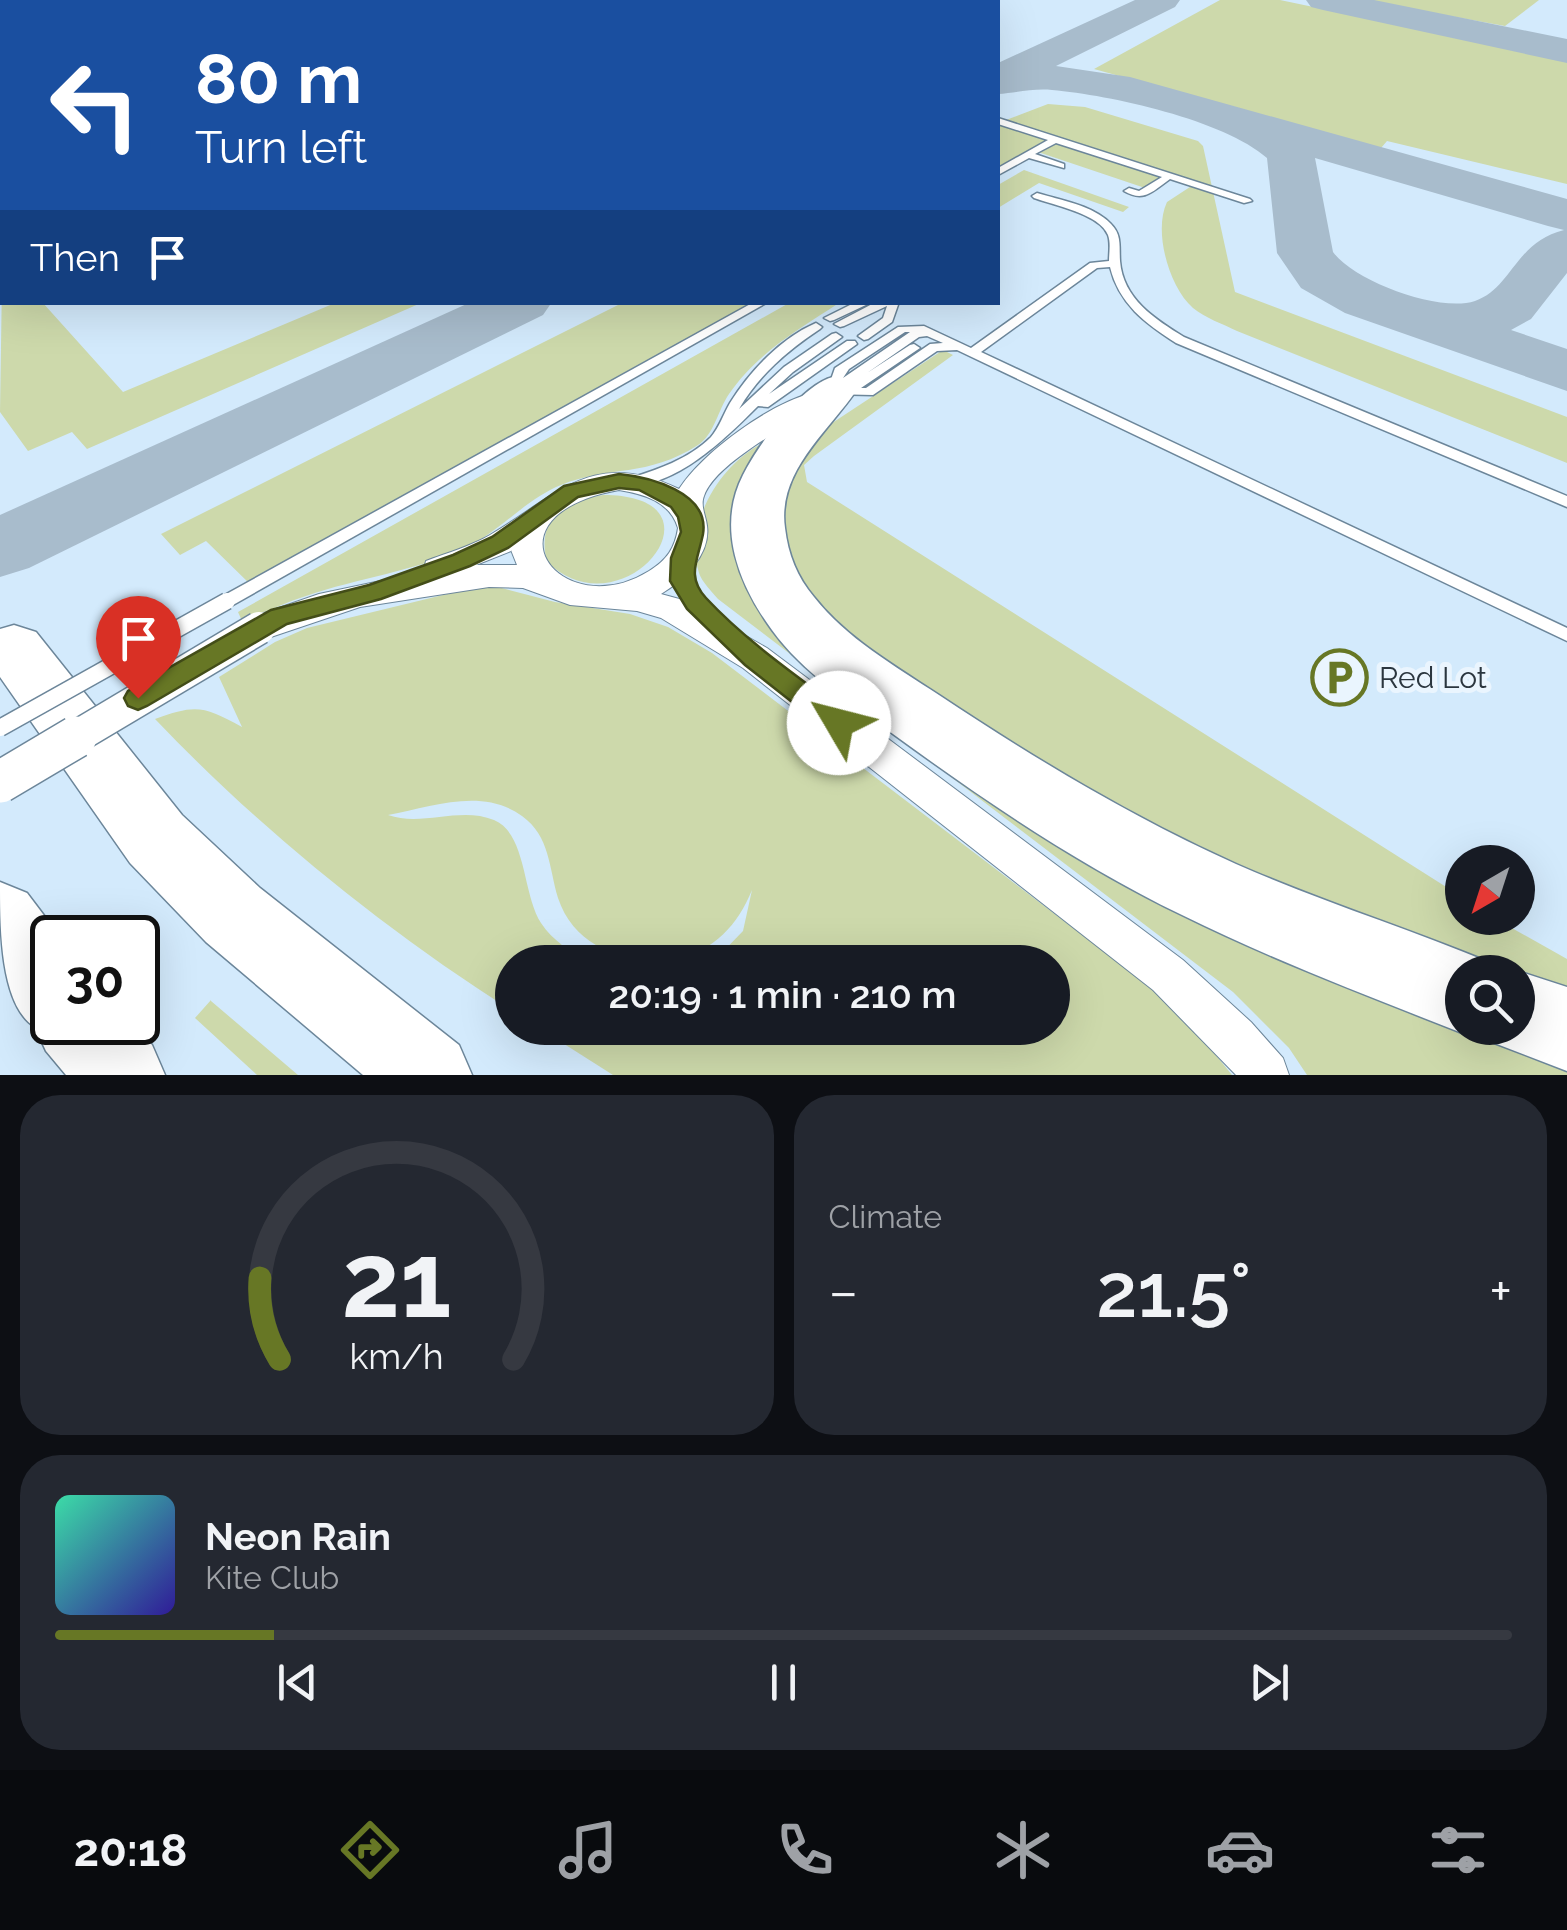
<!DOCTYPE html>
<html lang="en">
<head>
<meta charset="utf-8">
<style>
	:root { --surface:#171b24; --page:#242831; --text:#f1f3f6; --muted:#9ea1a6; --line:#363941; --accent:#677725 }
	body { margin:0; font-family:Raleway,sans-serif; background:var(--page); color:var(--text); height:100vh; display:flex; flex-direction:column; font-size:38px; white-space:nowrap }
	* { box-sizing:border-box; margin:0 }
	p { font-size:32px; color:var(--muted) }
	.icon { flex:none; width:55px; height:55px; fill:none; stroke:currentColor; stroke-width:2; stroke-linecap:round; stroke-linejoin:round }
	.map { position:relative; height:1075px; overflow:hidden }
	.side { display:flex; flex-direction:column; gap:20px; padding:20px; background:#0d0f14; flex:1 }
	.side>* { flex:none }
	.hud { position:absolute; left:0px; top:0px; width:1000px; height:305px; box-shadow:0 10px 40px #0002; background:#1a4fa0; color:#fff; overflow:hidden }
	.needle { width:65px; rotate:219deg }
	.tools { position:absolute; left:1445px; top:845px; display:grid; gap:20px }
	.tools a { display:grid; place-items:center; width:90px; height:90px; border-radius:50%; background:var(--surface); box-shadow:0 10px 40px #0002; font-size:50px }
	.speed { position:absolute; left:30px; top:915px; display:flex; gap:20px; font-size:50px; font-weight:700; text-align:center }
	.speed>* { display:grid; place-content:center; width:130px; height:130px; border-radius:50%; background:var(--surface); box-shadow:0 10px 40px #0002; line-height:1 }
	.speed .limit { border:5px solid #111; border-radius:15px; background:#fff; color:#111 }
	.pin { position:absolute; display:grid; place-items:center; width:85px; height:85px; color:#fff; margin:-102px -42px; border-radius:50% 50% 50% 0; rotate:-45deg; box-shadow:0 0 10px #0007 }
	.pin .icon { rotate:45deg }
	.me { position:absolute; width:110px; margin:-55px; rotate:307deg; stroke-linejoin:round; filter:drop-shadow(0 0 8px #0008) }
	.turn { display:flex; align-items:center; gap:35px; height:210px; padding:0 30px; font-size:45px }
	.turn .icon { width:130px; height:130px; stroke-width:2.5 }
	.turn b { display:block; font-size:70px; line-height:85px }
	.then { display:flex; align-items:center; height:95px; padding:0 30px; background:#0003; gap:20px; font-size:38px }
	.big { font-size:75px; font-weight:600; line-height:1.1 }
	.side .card { flex:1; display:flex; flex-direction:column; justify-content:center; gap:15px; min-width:0; padding:0 35px; border-radius:40px; background:var(--page) }
	.side .dial { align-items:center; gap:0 }
	.dial svg { height:260px; overflow:visible; fill:none; stroke:var(--line); stroke-width:7; stroke-linecap:round; text-anchor:middle }
	.dial text { fill:var(--text); stroke:none }
	.song { display:flex; align-items:center; gap:30px }
	.cover { width:120px; height:120px; border-radius:15px; background:linear-gradient(135deg,hsl(160 70% 55%),hsl(250 70% 35%)) }
	.played { height:10px; border-radius:5px; background:linear-gradient(90deg,var(--accent) 15%,var(--line) 15%) }
	.keys { display:flex; justify-content:space-around; direction:ltr }
	.heat { display:flex; justify-content:space-between; align-items:center; font-size:55px; direction:ltr }
	.side .tiles { flex:1; display:grid; gap:20px; grid-template-columns:1fr 1fr }
	.card:last-child { grid-column:span 2 }
	.trip { position:absolute; left:495px; top:945px; width:575px; height:100px; border-radius:50px; background:var(--surface); box-shadow:0 10px 40px #0002; font-weight:600; line-height:100px; text-align:center }
	.menu { display:flex; height:160px; justify-content:space-around; align-items:center; background:#090b0e; color:var(--muted) }
	.menu .icon { width:70px; height:70px }
	.menu .on { color:var(--accent) }
	.menu b { font-size:45px; color:var(--text) }
	.map>svg:first-child { display:block }
	.green { fill:#cdd9ab }
	.lines { fill:none; stroke-linecap:round; stroke-linejoin:round }
	.taxiway { fill:#a8bccc; fill-rule:evenodd }
	.service-casing { stroke:#6c869a; stroke-width:3 }
	.minor-casing { stroke:#6c869a; stroke-width:2 }
	.motorway-casing { stroke:#6c869a; stroke-width:3 }
	.service { fill:#fff; fill-rule:evenodd }
	.minor { fill:#fff; fill-rule:evenodd }
	.motorway { fill:#fff; fill-rule:evenodd }
	.service-bridge-casing { stroke:#6c869a; stroke-width:19; stroke-linecap:butt }
	.minor-bridge-far1-casing { stroke:#6c869a; stroke-width:35; stroke-linecap:butt }
	.minor-bridge-casing { stroke:#6c869a; stroke-width:44; stroke-linecap:butt }
	.service-bridge { stroke:#fff; stroke-width:16 }
	.minor-bridge-far1 { stroke:#fff; stroke-width:32 }
	.minor-bridge { stroke:#fff; stroke-width:41 }
	.route { fill:#677725; stroke:#434d18; stroke-width:2.5 }
	.labels { text-anchor:middle; dominant-baseline:central; stroke-width:10; stroke-linejoin:round; paint-order:stroke }
	.poi-label { font-size:30px; fill:#2b363f; stroke:#eaf5fe; text-anchor:start }
</style>
</head>
<body>
<div class="map">
<svg width="1567" height="1075" viewBox="0 0 1567 1075">
	<rect width="100%" height="100%" fill="#d3eafc"/>
	<!-- green -->
	<g class="green">
		<polygon points="1220,0 1280,0 1567,60 1567,184 1387,141 1381,148 1094,69"/>
		<polygon points="1362,0 1539,0 1505,26"/>
		<path d="M 1048,104 L 1085,107 L 1198,141 L 1203,146 L 1235,292 L 1567,417 L 1567,463 L 1237,331 C 1223,324 1205,318 1193,308 C 1169,287 1153,231 1167,202 L 1193,185 L 1169,176 L 1148,189 L 1035,151 L 998,172 L 998,123 Z"/>
		<polygon points="1024,170 1129,207 1123,212 1039,183 998,208 998,185"/>
		<polygon points="2,280 2,302 43,303 123,392 335,303 421,303 87,449 72,432 28,451 0,412"/>
		<polygon points="622,303 763,303 253,587 206,541 180,555 161,534"/>
		<path d="M 789,303 L 839,303 C 799,329 757,353 729,394 C 718,410 714,435 698,445 C 647,478 610,465 561,485 C 526,499 500,531 466,548 C 415,571 358,578 306,596 C 284,603 263,613 242,621 L 238,612 Z"/>
		<polygon points="943,350 953,355 814,456 804,465 807,482 1462,897 1462,918 1494,918 1567,959 1567,1003 1518,986 1518,972 1479,972 1329,920 1191,859 856,652 789,574 781,488 817,433"/>
		<path d="M 761,444 L 770,445 L 754,577 L 1235,929 L 1462,1020 L 1462,1028 L 1482,1028 L 1567,1058 L 1567,1075 L 1307,1075 L 1289,1048 L 1233,992 L 718,599 C 712,592 702,582 699,573 C 684,524 719,466 761,444 Z"/>
		<path d="M 603,495 C 735,495 624,636 547,562 C 536,518 563,502 603,495 Z"/>
		<path d="M 476,587 L 498,587 L 555,602 L 630,614 L 668,627 L 712,653 L 1177,1007 L 1232,1075 L 613,1075 L 539,1028 L 1052,1028 L 1052,962 L 713,962 L 743,931 L 752,890 C 738,924 714,952 676,958 C 627,965 575,949 558,898 C 549,868 550,836 522,816 C 482,787 432,807 388,815 C 422,827 460,806 494,820 C 527,834 522,893 541,923 C 553,941 570,951 588,962 L 512,962 L 512,1011 C 382,928 261,830 155,719 C 196,704 204,706 242,727 L 219,677 L 275,642 L 307,628 Z"/>
		<polygon points="211,1000 211,1001 298,1075 257,1075 195,1018"/>
	</g>
	<g class="lines">
		<!-- taxiway -->
		<g class="taxiway">
			<path d="M 1135,0 L 1180,0 L 1175,7 L 1056,66 L 1130,77 L 1567,199 L 1567,273 L 1531,319 L 1511,330 L 1567,349 L 1567,391 L 1345,313 L 1301,288 L 1277,253 L 1267,158 C 1224,120 1110,95 1052,90 C 1034,88 1015,93 998,94 L 998,63 ZM 1315,158 L 1548,226 L 1564,230 C 1515,242 1512,288 1475,301 C 1439,313 1354,281 1333,252 Z"/>
			<polygon points="1306,0 1374,0 1567,39 1567,63 1323,10 1311,7"/>
			<polygon points="471,302 552,302 543,315 29,568 0,577 0,515"/>
		</g>
		<defs>
			<g id="service">
				<path d="M 998,118 L 1250,199 L 1252,201 L 1244,203 L 1170,179 C 1153,191 1144,203 1124,191 L 1129,188 L 1139,191 L 1162,177 L 1056,143 L 1035,154 L 1064,164 L 1064,168 L 1029,158 L 998,175 L 998,168 L 1048,140 L 998,124 Z"/>
				<path d="M 1037,193 C 1060,200 1093,205 1111,224 C 1122,235 1119,246 1120,261 C 1123,299 1155,319 1184,337 L 1567,496 L 1567,507 L 1176,343 C 1145,323 1119,304 1110,267 L 1097,268 L 981,352 L 1567,628 L 1567,641 L 957,350 L 937,351 L 873,395 L 829,394 L 827,391 L 835,368 L 898,327 L 924,326 L 971,348 L 1090,263 L 1109,261 C 1109,253 1111,243 1108,235 C 1100,214 1053,205 1034,198 L 1032,196 ZM 905,332 L 910,332 L 843,378 L 849,369 ZM 927,336 L 943,343 L 930,344 L 866,388 L 861,388 L 920,348 L 914,344 L 910,345 L 867,373 L 919,337 Z"/>
				<polygon points="754,302 768,302 233,605 221,605 219,601 221,597"/>
				<polygon points="856,302 868,304 834,320 830,321 824,318"/>
				<polygon points="876,302 899,302 892,322 868,339 864,340 858,336 883,318 887,306 844,326 840,327 834,324"/>
				<path d="M 816,323 L 822,327 L 820,329 C 787,351 759,375 739,409 L 784,367 L 832,334 L 836,333 L 842,337 L 793,372 L 769,394 L 847,341 L 855,341 L 857,344 L 768,407 L 758,406 C 727,437 675,489 627,485 L 625,482 L 627,479 C 657,470 689,459 711,437 C 719,428 724,413 730,403 C 750,371 781,338 816,323 Z"/>
			</g>
			<path id="minor" d="M 812,393 L 825,401 L 821,406 C 792,423 715,463 704,496 C 700,506 706,516 707,526 C 711,555 683,581 661,594 L 683,600 L 767,648 L 1183,960 L 1251,1022 L 1283,1058 L 1289,1075 L 1236,1075 L 1153,990 L 743,668 L 661,618 L 637,611 L 570,605 L 523,588 L 489,587 L 360,607 L 259,641 L 247,637 L 243,628 L 247,619 L 319,594 L 423,572 L 426,561 C 447,553 471,546 490,535 C 558,495 593,447 679,489 C 703,452 769,404 812,393 ZM 619,490 C 643,494 670,501 678,528 C 675,548 667,560 649,571 C 560,626 477,516 619,490 ZM 511,550 L 517,565 L 476,565 L 511,551 Z"/>
			<g id="motorway">
				<path d="M 833,377 L 849,381 L 856,391 C 827,433 777,472 785,528 C 788,554 797,577 814,597 C 846,638 895,666 939,695 C 1034,758 1131,817 1236,864 C 1319,901 1407,928 1491,963 L 1495,972 L 1462,972 L 1462,1028 L 1474,1028 L 1462,1033 C 1368,996 1273,960 1182,915 C 1079,865 985,801 893,734 C 851,703 803,673 772,630 C 739,585 716,528 743,475 C 758,445 801,385 833,377 Z"/>
				<polygon points="14,625 36,632 182,815 260,888 459,1045 472,1075 363,1075 206,942 130,863 0,677 0,629"/>
				<path d="M 0,882 L 27,893 L 61,938 L 52,938 L 52,1022 L 132,1022 L 152,1045 L 165,1075 L 66,1075 L 46,1051 L 35,1027 C 0,1006 0,927 0,882 Z"/>
				<polygon points="1518,971 1567,987 1567,1071 1489,1041 1483,1028 1518,1028 1518,972 1514,972"/>
			</g>
		</defs>
		<!-- service casing -->
		<use href="#service" class="service-casing"/>
		<!-- minor casing -->
		<use href="#minor" class="minor-casing"/>
		<!-- motorway casing -->
		<use href="#motorway" class="motorway-casing"/>
		<!-- service -->
		<use href="#service" class="service"/>
		<!-- minor -->
		<use href="#minor" class="minor"/>
		<!-- motorway -->
		<use href="#motorway" class="motorway"/>
		<defs>
			<polyline id="service-bridge" points="0,728 227,601"/>
			<polyline id="minor-bridge-far1" points="71,740 259,628"/>
			<polyline id="minor-bridge" points="0,782 76,737"/>
		</defs>
		<!-- service-bridge casing -->
		<use href="#service-bridge" class="service-bridge-casing"/>
		<!-- minor-bridge-far1 casing -->
		<use href="#minor-bridge-far1" class="minor-bridge-far1-casing"/>
		<!-- minor-bridge casing -->
		<use href="#minor-bridge" class="minor-bridge-casing"/>
		<!-- service-bridge -->
		<use href="#service-bridge" class="service-bridge"/>
		<!-- minor-bridge-far1 -->
		<use href="#minor-bridge-far1" class="minor-bridge-far1"/>
		<!-- minor-bridge -->
		<use href="#minor-bridge" class="minor-bridge"/>
	</g>
	<!-- route -->
	<path class="route" d="M 619,474 C 649,477 710,492 703,534 C 698,560 686,576 706,598 C 748,643 800,678 849,715 L 853,723 L 849,731 L 839,734 L 829,731 L 745,665 L 687,609 L 670,581 L 671,558 L 681,532 L 678,517 L 671,507 L 639,490 L 619,488 L 578,497 L 508,548 L 470,566 L 381,599 L 287,624 L 147,706 L 138,710 L 128,706 L 124,698 L 128,691 L 271,610 L 369,585 L 453,555 L 492,537 L 564,486 Z"/>
	<!-- icons -->
	<defs>
		<symbol id="parking-ring" viewBox="-11 -11 22 22"><circle r="9.5" fill="#eaf5fe" stroke="#677725" stroke-width="1.5"/><path d="M-3.5-5.5H1a3.5 3.5 0 0 1 0 7H-1V5.5H-3.5ZM-1-3.4V-.6H.8a1.4 1.4 0 0 0 0-2.8Z" fill="#677725"/></symbol>
	</defs>
	<g fill-rule="evenodd">
		<use href="#parking-ring" x="1308" y="646" width="63" height="63"/>
	</g>
	<g class="labels">
		<!-- poi labels -->
		<g class="poi-label">
			<text x="1379" y="677">Red Lot</text>
		</g>
	</g>
</svg>
<div class="tools">
<a><svg class="needle" viewBox="-14 -14 28 28"><path d="M0-13l5 13h-10z" fill="#e53935"/><path d="M0 13l5-13h-10z" fill="#9ea1a6"/></svg></a>
<a><svg class="icon" aria-label="search" viewBox="0 0 24 24"><circle cx="10" cy="10" r="6"/><path d="M15 15l6 6"/></svg></a>
</div>
<div class="speed"><div class="limit">30</div></div>
<div class="pin" style="left:138px;top:698px;background:#d93025"><svg class="icon" aria-label="arrive" viewBox="0 0 24 24"><path d="M6 21V4h12l-3 4 3 4H6"/></svg></div>
<svg class="me" style="left:839px;top:723px" viewBox="-20 -20 40 40"><circle r="19" fill="#fff"/><path d="M0-13L10 11 0 6-10 11z" fill="#677725"/></svg>
<div class="trip">20:19 · 1 min · 210 m</div>
<div class="hud">
<div class="turn"><svg class="icon" aria-label="left" viewBox="0 0 24 24"><path d="M17 20v-9H6M10 6l-5 5 5 5"/></svg><div><b>80 m</b>Turn left</div></div>
<div class="then">Then<svg class="icon" aria-label="arrive" viewBox="0 0 24 24"><path d="M6 21V4h12l-3 4 3 4H6"/></svg></div>
</div>
</div>
<section class="side">
<div class="tiles">
<div class="card dial"><svg viewBox="0 0 100 80">
<path d="M14 69A42 42 0 1 1 86 69"/>
<path d="M14 69A42 42 0 0 1 8 44" stroke="#677725"/>
<text x="50" y="56" font-size="32" font-weight="700">21</text>
<text x="50" y="72" font-size="11">km/h</text>
</svg></div>
<div class="card"><p>Climate</p>
<div class="heat"><a>−</a><b class="big">21.5°</b><a>+</a></div>
</div>
<div class="card">
<div class="song"><i class="cover"></i><div><b>Neon Rain</b><p>Kite Club</p></div></div>
<div class="played"></div>
<div class="keys"><svg class="icon" aria-label="previous" viewBox="0 0 24 24"><path d="M18 5L8 12l10 7zM5 5v14"/></svg><svg class="icon" aria-label="pause" viewBox="0 0 24 24"><path d="M8 5v14M16 5v14"/></svg><svg class="icon" aria-label="next" viewBox="0 0 24 24"><path d="M6 5l10 7-10 7zM19 5v14"/></svg></div>
</div>
</div>
</section>
<nav class="menu">
<b>20:18</b>
<svg class="icon on" aria-label="directions" viewBox="0 0 24 24"><path d="M12 3l9 9-9 9-9-9zM9 14v-3h6M13 9l2 2-2 2"/></svg>
<svg class="icon" aria-label="music" viewBox="0 0 24 24"><path d="M9 18V5l10-2v13"/><circle cx="6" cy="18" r="3"/><circle cx="16" cy="16" r="3"/></svg>
<svg class="icon" aria-label="phone" viewBox="0 0 24 24"><path d="M5 4h4l2 5-3 2q2 4 5 5l2-3 5 2v4C11 20 4 13 5 4z"/></svg>
<svg class="icon" aria-label="climate" viewBox="0 0 24 24"><path d="M12 3v18M4 7l16 10M4 17L20 7"/></svg>
<svg class="icon" aria-label="car" viewBox="0 0 24 24"><path d="M5 17H2v-5l4-1 3-4h7l3 4 3 1v5h-3M9 17h6M6 11h13"/><circle cx="7" cy="17" r="2"/><circle cx="17" cy="17" r="2"/></svg>
<svg class="icon" aria-label="filters" viewBox="0 0 24 24"><path d="M4 7h16M4 17h16"/><circle cx="9" cy="7" r="2"/><circle cx="15" cy="17" r="2"/></svg>
</nav>
</body>
</html>
